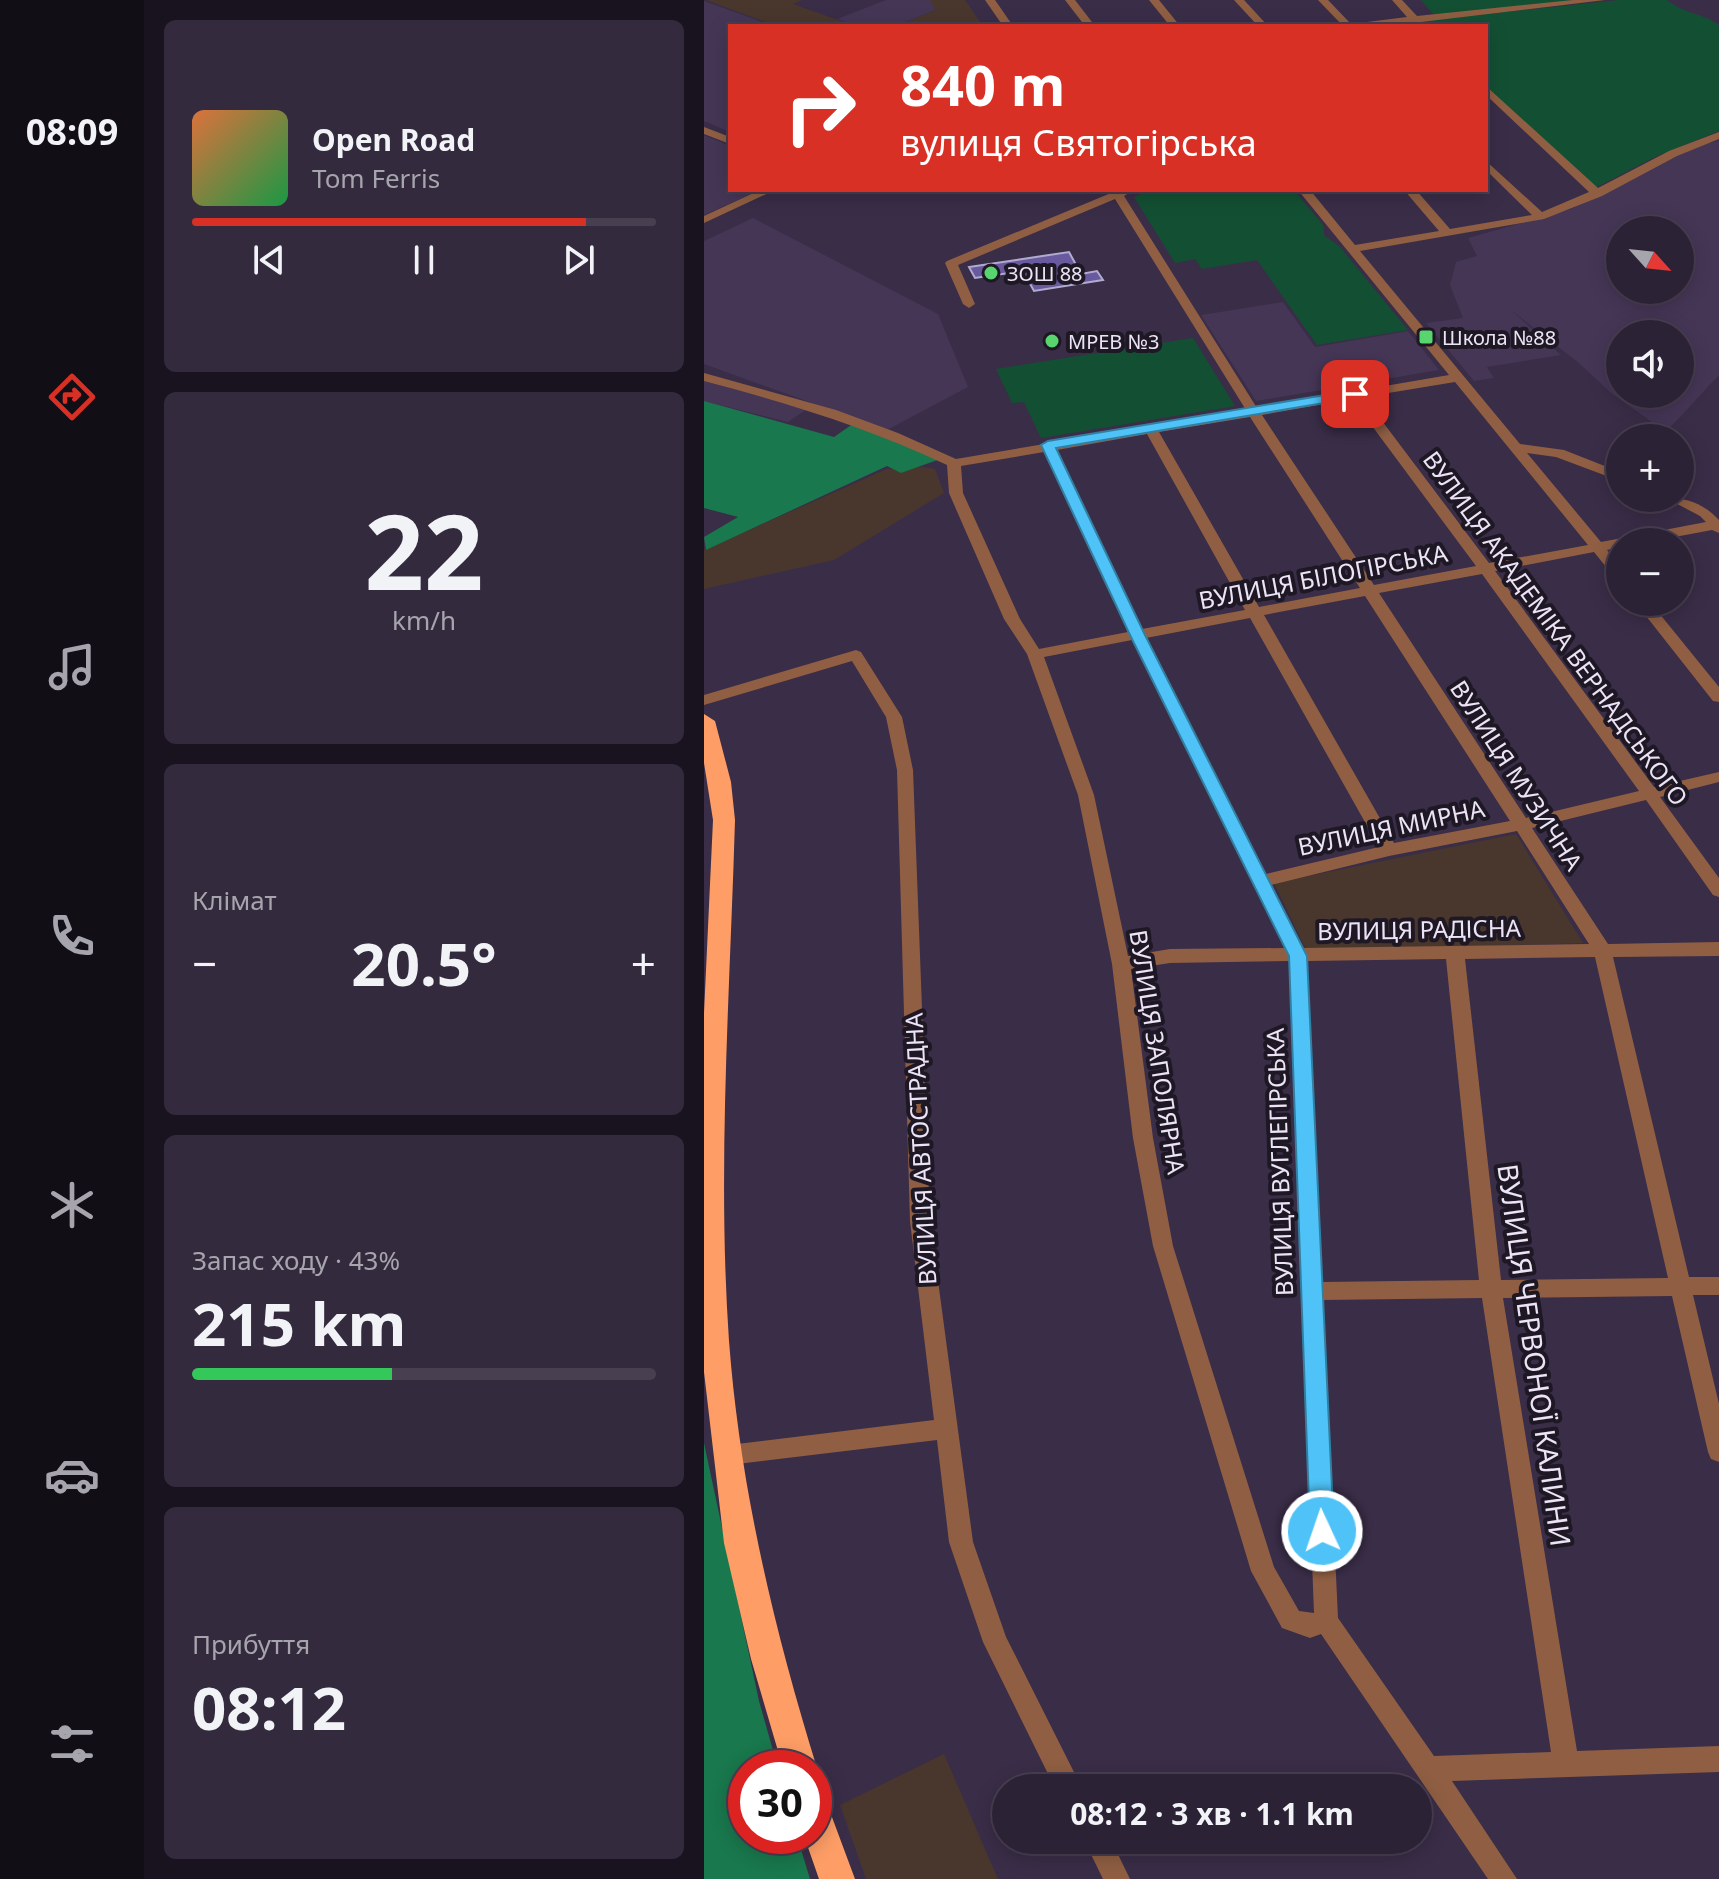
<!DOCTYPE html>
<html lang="uk">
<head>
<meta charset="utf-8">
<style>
	:root { --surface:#2c2236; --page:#342a3e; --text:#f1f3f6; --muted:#a6a4ad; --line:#483f51; --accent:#d93025 }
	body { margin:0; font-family:"Noto Sans",sans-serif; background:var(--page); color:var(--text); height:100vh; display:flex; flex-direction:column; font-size:30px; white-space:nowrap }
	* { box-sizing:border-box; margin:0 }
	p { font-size:26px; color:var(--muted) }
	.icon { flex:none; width:44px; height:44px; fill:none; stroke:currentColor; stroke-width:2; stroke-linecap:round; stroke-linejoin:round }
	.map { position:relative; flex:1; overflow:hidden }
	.details { display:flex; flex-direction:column; gap:20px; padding:20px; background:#18131e; width:560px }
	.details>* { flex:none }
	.guide { position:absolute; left:24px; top:24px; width:760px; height:168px; border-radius:0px; box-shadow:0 4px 20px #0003,0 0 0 2px var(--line); background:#d93025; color:#fff; overflow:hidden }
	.needle { width:52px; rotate:117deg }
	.controls { position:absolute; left:902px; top:216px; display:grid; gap:16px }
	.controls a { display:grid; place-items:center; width:88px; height:88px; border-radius:50%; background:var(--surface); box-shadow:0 4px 20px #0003,0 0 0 2px var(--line); font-size:40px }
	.speed { position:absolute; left:24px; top:1750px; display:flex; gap:16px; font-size:40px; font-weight:700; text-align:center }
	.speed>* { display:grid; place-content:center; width:104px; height:104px; border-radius:50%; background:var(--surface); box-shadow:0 4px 20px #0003,0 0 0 2px var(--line); line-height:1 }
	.speed .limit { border:12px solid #d22; background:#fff; color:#111 }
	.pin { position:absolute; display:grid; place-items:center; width:68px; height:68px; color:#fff; margin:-34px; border-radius:16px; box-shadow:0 4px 12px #0006 }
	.me { position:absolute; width:88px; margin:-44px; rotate:357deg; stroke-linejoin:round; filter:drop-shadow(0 0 6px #0008) }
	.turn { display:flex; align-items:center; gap:28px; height:168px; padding:0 40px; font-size:36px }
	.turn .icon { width:104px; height:104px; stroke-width:2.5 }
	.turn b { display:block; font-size:56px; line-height:68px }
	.big { font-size:60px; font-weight:700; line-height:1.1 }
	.details .widget { flex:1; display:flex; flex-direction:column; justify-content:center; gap:12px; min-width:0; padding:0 28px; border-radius:12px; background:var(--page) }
	.details .dial { align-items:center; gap:0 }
	.dial b { font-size:104px; line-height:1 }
	.song { display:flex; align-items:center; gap:24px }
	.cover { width:96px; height:96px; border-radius:12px; background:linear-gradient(135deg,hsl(20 70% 55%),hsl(140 70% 35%)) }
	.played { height:8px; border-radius:4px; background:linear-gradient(90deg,var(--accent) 85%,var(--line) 85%) }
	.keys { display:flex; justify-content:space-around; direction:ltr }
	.heat { display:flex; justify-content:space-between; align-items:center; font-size:44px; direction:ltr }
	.charge { height:12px; border-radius:6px; background:linear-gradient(90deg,#34c759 43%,var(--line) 0) }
	.trip { position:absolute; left:288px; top:1774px; width:440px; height:80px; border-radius:40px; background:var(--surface); box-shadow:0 4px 20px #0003,0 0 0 2px var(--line); font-weight:700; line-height:80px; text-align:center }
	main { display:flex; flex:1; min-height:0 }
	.tabs { display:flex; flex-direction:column; width:144px; justify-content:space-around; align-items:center; background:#120e16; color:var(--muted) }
	.tabs .icon { width:56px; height:56px }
	.tabs .selected { color:var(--accent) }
	.tabs b { font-size:36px; color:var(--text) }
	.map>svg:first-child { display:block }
	.commercial { fill:#49372d }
	.built { fill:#453656; fill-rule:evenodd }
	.green { fill:#135033 }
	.forest { fill:#19784d }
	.building { fill:#695aa0; stroke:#b1accf; stroke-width:2 }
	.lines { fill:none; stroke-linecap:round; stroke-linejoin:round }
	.minor { fill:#905f43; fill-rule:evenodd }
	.highway { fill:#fe9e66; fill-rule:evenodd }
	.route { fill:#4fc3f7; stroke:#337fa1; stroke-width:2 }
	.poi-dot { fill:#58d56f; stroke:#1e1824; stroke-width:3 }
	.labels { text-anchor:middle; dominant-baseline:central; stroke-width:8; stroke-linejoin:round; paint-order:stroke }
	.far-poi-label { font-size:20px; fill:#ece4f6; stroke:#1e1824; text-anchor:start }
	.street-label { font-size:24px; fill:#ece4f6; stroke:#1e1824 }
	.near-street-label { font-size:28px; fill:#ece4f6; stroke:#1e1824 }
</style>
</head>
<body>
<main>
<nav class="tabs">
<b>08:09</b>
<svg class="icon selected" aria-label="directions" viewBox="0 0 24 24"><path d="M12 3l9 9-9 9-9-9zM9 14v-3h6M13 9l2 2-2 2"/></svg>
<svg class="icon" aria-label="music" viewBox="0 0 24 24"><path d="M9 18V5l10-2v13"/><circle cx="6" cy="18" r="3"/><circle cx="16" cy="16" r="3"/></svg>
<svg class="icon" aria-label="phone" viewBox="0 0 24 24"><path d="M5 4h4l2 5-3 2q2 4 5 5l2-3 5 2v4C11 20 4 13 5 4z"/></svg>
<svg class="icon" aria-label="climate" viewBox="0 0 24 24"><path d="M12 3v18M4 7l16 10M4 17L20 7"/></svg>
<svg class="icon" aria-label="car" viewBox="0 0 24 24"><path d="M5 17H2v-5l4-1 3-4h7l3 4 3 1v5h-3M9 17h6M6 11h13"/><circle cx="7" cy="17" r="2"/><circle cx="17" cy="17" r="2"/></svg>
<svg class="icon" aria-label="filters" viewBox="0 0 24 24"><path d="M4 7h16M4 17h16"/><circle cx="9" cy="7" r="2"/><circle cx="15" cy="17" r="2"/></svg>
</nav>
<section class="details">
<div class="widget">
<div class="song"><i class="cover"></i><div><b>Open Road</b><p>Tom Ferris</p></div></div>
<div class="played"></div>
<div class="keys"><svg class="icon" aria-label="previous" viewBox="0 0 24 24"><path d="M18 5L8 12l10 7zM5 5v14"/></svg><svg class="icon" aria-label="pause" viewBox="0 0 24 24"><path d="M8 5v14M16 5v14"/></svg><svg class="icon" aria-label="next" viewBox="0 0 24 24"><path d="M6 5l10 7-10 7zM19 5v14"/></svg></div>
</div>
<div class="widget dial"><b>22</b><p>km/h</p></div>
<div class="widget"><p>Клімат</p>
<div class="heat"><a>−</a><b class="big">20.5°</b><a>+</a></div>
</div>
<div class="widget"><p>Запас ходу · 43%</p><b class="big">215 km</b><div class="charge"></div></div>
<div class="widget"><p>Прибуття</p><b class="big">08:12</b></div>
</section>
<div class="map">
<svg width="1015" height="1879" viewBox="0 0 1015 1879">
	<rect width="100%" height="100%" fill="#3a2d48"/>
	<!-- commercial -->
	<g class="commercial">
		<polygon points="2,0 98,0 89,4 151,26 72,26"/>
		<polygon points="225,0 261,0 279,26 193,26 231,10"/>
		<polygon points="219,467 231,469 240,493 130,560 0,589 0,550 183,469"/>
		<polygon points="812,834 879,943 603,952 570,883"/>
		<polygon points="240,1754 294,1879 162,1879 136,1805"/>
	</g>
	<!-- built -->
	<g class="built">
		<polygon points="182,0 226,0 231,10 192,26 153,26 133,19"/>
		<polygon points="0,1 70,26 26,26 26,132 0,121"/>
		<polygon points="0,135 26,146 26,190 56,190 0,215"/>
		<path d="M 1015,141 L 1015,375 L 962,432 L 907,393 L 875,363 L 807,310 L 857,355 L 783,367 L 790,378 L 770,381 L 722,323 L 759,318 L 746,285 L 752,262 L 773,256 L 764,238 L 867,209 L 991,146 ZM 916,230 L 976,230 L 976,290 L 916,290 ZM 916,334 L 976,334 L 976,394 L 916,394 Z"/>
		<polygon points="49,218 234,314 264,387 183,430 0,364 0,241"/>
		<polygon points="579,302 611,347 704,331 735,370 552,401 497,315"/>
		<polygon points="0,377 109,405 84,422 0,401"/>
	</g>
	<!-- green -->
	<g class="green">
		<polygon points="717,0 886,0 730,15"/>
		<path d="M 915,0 L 963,0 C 982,15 997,12 1015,25 L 1015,131 L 951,157 L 891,188 L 782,86 L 782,26 L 719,26 L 713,21 Z"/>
		<polygon points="446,190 590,190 619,225 620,235 636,247 704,330 613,345 553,260 498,269 491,259 471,263 430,197"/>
		<polygon points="489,338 531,406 337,438 320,402 308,403 292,369"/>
	</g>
	<!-- forest -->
	<g class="forest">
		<polygon points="0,401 130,437 153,421 239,458 197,473 183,466 2,550 0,537 34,517 0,508"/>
		<polygon points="0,1443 55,1701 74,1768 42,1768 42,1836 93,1836 106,1879 0,1879"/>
	</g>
	<!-- building -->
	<polygon class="building" points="365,252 377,274 393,271 399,280 330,291 319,271 271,278 265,267"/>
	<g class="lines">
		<!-- minor -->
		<g class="minor">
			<polygon points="281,0 291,0 309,26 299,26"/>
			<polygon points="361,0 371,0 391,26 381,26"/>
			<polygon points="445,0 455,0 476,26 466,26"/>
			<polygon points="530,0 540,0 564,26 554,26"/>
			<polygon points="614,0 624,0 647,24 703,17 688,0 698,0 713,16 869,0 901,0 717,22 717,26 708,23 639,26"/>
			<path d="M 782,86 L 894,188 L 965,151 L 1015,132 L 1015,139 L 973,156 L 898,196 L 840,219 L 656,251 L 816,444 L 860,450 L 916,472 L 916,481 L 852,457 L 823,453 L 897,542 L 1002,522 L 996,516 L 962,498 C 983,498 999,503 1015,520 L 1015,533 L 1008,530 L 944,542 L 916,542 L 916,547 L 903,550 L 916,566 L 916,579 L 911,578 L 890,552 L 791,571 L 950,787 L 1015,772 L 1015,782 L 956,797 L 1015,878 L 1015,897 L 1009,895 L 942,800 L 828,828 L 904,944 L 1015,942 L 1015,956 L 909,957 L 985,1277 L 1015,1277 L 1015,1295 L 989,1295 L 1015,1404 L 1015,1462 L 1007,1459 L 1004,1452 L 968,1296 L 799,1298 L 873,1751 L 1015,1746 L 1015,1772 L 748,1781 L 813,1879 L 784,1879 L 617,1634 L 606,1638 L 578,1628 L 547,1571 L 449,1246 L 429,1138 L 408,964 L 374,795 L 323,654 L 300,619 L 245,493 L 243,465 C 165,428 84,403 0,381 L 0,373 L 132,410 L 194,433 L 252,459 L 542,410 L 411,199 L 254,265 L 271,304 L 265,308 L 259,304 L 241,263 L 243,261 L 407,193 L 405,190 L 428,191 L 420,196 L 553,408 L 745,375 L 594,190 L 606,190 L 651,245 L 735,231 L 700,190 L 712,190 L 746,229 L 828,215 L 782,170 L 782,161 L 838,212 L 885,192 L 782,95 ZM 751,382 L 884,545 L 785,563 L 660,397 ZM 648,399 L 772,566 L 670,585 L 558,415 ZM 546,417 L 656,588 L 555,607 L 455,432 ZM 443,434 L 541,610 L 438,629 L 353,450 ZM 340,452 L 424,632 L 335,649 L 316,619 L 259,493 L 257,466 ZM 778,574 L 935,791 L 822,818 L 675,593 ZM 661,596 L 806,821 L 690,843 L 560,615 ZM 546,618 L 675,847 L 562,874 L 442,638 ZM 428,640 L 581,948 L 466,949 L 424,956 L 390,795 L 340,657 ZM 813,831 L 885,944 L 599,948 L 567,885 L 685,856 ZM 891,957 L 964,1278 L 797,1280 L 761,959 ZM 742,959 L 775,1280 L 618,1282 L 603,961 ZM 585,961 L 610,1613 L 595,1611 L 570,1567 L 469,1246 L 449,1138 L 427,969 L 466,963 ZM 778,1298 L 847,1752 L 730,1756 L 634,1618 L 619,1300 Z"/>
			<polygon points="0,127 26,137 26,144 0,134"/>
			<polygon points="56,190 71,190 0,223 0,216"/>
			<polygon points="931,602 946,602 1015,687 1015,702 1009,701"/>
			<polygon points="152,650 157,652 198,717 209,770 226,1221 269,1542 302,1637 378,1788 351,1788 279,1642 245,1542 233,1440 25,1465 17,1462 14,1455 17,1448 25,1445 230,1420 206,1221 193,770 182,717 148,661 0,705 0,695"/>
			<polygon points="380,1840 407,1840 426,1879 399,1879"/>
		</g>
		<!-- highway -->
		<g class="highway">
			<path d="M 0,714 L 11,721 L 27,782 L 31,820 C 26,993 13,1168 25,1341 C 36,1487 70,1629 113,1768 L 110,1776 L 110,1768 L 79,1768 L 47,1659 L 20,1543 L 0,1372 L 0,1013 L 9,820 L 0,763 Z"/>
			<polygon points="110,1796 122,1801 151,1879 115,1879 100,1836 110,1836"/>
		</g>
	</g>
	<!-- route -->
	<polygon class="route" points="651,390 656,392 656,397 352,448 441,635 603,956 630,1531 626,1539 618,1542 609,1539 606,1531 585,956 426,635 337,445 344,441"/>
	<!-- markers -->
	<g class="poi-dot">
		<circle cx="287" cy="273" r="8"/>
		<rect x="714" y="329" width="16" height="16" rx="4"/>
		<circle cx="348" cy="341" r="8"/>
	</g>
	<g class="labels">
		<!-- far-poi labels -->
		<g class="far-poi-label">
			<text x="303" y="273">ЗОШ 88</text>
			<text x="738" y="337">Школа №88</text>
			<text x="364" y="341">МРЕВ №3</text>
		</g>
		<!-- street labels -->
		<g class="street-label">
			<text transform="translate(619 576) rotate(-11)">ВУЛИЦЯ БІЛОГІРСЬКА</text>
			<text transform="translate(852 628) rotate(54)">ВУЛИЦЯ АКАДЕМІКА ВЕРНАДСЬКОГО</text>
			<text transform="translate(813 775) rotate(57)">ВУЛИЦЯ МУЗИЧНА</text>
			<text transform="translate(687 827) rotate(-12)">ВУЛИЦЯ МИРНА</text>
			<text transform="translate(715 929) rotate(-1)">ВУЛИЦЯ РАДІСНА</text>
			<text transform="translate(454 1052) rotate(81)">ВУЛИЦЯ ЗАПОЛЯРНА</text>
			<text transform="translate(216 1149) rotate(-93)">ВУЛИЦЯ АВТОСТРАДНА</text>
			<text transform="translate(575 1162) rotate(-92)">ВУЛИЦЯ ВУГЛЕГІРСЬКА</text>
		</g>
		<!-- near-street labels -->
		<g class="near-street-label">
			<text transform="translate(831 1355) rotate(82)">ВУЛИЦЯ ЧЕРВОНОЇ КАЛИНИ</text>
		</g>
	</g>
</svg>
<div class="controls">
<a><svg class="needle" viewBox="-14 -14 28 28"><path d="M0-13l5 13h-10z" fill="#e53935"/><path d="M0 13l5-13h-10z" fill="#a6a4ad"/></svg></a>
<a><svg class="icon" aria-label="sound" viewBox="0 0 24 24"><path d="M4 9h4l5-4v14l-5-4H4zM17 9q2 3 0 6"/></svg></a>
<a>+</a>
<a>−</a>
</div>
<div class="speed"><div class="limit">30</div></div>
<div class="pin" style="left:651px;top:394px;background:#d93025"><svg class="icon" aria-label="arrive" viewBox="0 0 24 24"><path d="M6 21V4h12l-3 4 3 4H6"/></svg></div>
<svg class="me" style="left:618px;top:1531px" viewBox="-20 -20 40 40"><circle r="17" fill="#4fc3f7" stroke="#fff" stroke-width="3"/><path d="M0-11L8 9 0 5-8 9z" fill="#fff"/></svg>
<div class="trip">08:12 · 3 хв · 1.1 km</div>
<div class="guide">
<div class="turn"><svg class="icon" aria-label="right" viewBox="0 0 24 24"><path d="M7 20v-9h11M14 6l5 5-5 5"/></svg><div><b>840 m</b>вулиця Святогірська</div></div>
</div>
</div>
</main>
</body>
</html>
